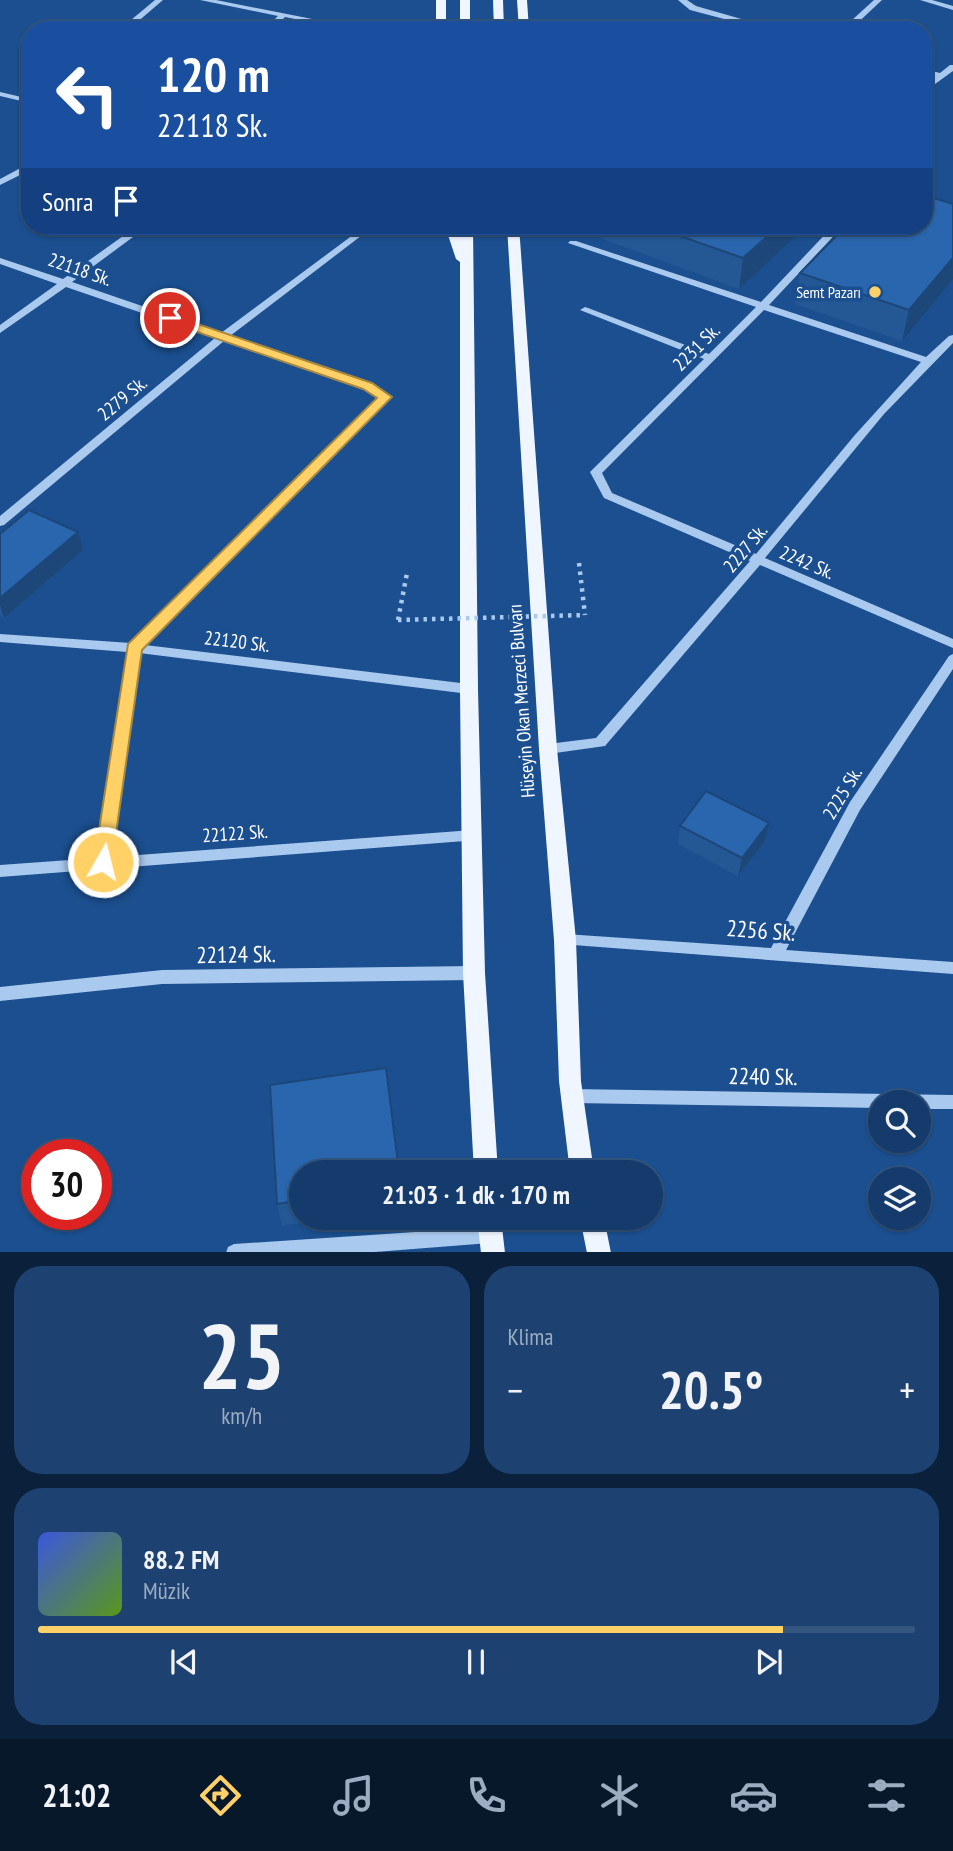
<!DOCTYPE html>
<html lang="tr">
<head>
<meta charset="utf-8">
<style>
	:root { --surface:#143b6b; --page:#1d4271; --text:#f1f3f6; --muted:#9dadc1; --line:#33557e; --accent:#ffd166 }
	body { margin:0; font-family:"PT Sans Narrow",sans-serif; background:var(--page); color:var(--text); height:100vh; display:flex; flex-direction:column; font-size:26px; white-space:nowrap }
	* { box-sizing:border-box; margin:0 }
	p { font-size:23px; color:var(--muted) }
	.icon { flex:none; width:38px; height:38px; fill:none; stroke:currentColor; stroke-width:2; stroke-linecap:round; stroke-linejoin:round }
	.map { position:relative; height:1252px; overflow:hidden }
	.sheet { display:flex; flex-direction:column; gap:14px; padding:14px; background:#0b203b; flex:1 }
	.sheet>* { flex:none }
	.hud { position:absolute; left:21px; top:21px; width:912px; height:214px; border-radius:28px; box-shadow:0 2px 5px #0004,0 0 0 2px var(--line); background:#1a4fa0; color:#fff; overflow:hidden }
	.controls { position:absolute; left:868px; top:1090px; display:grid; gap:14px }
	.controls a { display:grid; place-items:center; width:63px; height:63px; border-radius:50%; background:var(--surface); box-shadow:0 2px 5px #0004,0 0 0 2px var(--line); font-size:35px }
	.speed { position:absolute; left:21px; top:1139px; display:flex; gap:14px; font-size:35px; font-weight:700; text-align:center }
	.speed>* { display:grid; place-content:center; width:91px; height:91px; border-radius:50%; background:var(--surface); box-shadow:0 2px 5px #0004,0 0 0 2px var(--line); line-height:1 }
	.speed .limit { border:10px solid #d22; background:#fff; color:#111 }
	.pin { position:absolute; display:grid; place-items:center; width:60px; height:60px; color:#fff; margin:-30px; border:4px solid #fff; border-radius:50%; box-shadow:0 2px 7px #0007 }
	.me { position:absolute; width:77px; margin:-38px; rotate:8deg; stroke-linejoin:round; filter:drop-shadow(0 0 5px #0008) }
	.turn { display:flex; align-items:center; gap:24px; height:147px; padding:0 21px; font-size:32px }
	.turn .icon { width:91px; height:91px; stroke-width:2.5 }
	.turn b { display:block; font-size:49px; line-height:60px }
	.then { display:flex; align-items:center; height:66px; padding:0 21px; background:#0003; gap:14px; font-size:26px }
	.big { font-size:52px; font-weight:700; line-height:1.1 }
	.sheet .widget { flex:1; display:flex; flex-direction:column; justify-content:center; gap:10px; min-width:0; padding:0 24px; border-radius:28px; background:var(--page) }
	.sheet .dial { align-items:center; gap:0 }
	.dial b { font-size:91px; line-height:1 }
	.song { display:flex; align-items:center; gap:21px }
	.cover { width:84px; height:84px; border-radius:10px; background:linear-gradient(135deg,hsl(230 70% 55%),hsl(90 70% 35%)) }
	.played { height:7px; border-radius:4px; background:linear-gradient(90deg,var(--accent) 85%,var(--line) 85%) }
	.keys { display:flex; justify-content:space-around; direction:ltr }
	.heat { display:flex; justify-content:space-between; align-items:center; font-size:38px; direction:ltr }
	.sheet .tiles { flex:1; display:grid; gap:14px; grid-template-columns:1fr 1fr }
	.widget:last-child { grid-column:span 2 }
	.trip { position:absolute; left:289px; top:1160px; width:374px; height:70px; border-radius:35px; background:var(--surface); box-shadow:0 2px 5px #0004,0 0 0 2px var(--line); font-weight:700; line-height:70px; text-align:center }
	.dock { display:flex; height:112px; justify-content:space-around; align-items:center; background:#08182b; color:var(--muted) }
	.dock .icon { width:49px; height:49px }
	.dock .active { color:var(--accent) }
	.dock b { font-size:32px; color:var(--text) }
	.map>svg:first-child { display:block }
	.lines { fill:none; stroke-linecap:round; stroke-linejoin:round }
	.path { stroke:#a9c9ee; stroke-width:4.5; stroke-dasharray:3.5 5; stroke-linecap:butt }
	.minor { fill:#a9c9ee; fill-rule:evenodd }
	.major { fill:#f0f6ff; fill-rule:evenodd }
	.path-bridge { stroke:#a9c9ee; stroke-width:4.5; stroke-dasharray:3.5 5; stroke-linecap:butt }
	.wall { fill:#245895 }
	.shaded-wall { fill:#1d4779 }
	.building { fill:#2a66ad; stroke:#1d4779; stroke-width:2 }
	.route { fill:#ffd166; stroke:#a68842; stroke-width:2 }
	.poi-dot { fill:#ffd166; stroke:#1b4f8f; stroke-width:2.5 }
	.labels { text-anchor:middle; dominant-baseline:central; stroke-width:7; stroke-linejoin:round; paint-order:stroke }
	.far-poi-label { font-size:16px; fill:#fff; stroke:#1b4f8f; text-anchor:end }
	.street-label { font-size:19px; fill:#fff; stroke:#1b4f8f }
	.near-street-label { font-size:23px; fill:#fff; stroke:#1b4f8f }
</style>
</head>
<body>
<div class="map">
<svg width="953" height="1253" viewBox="0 0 953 1253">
	<rect width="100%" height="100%" fill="#1b4f8f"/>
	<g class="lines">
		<!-- path -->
		<g class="path">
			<polyline points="579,563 585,615"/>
			<polyline points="398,620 407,573"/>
		</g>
		<!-- minor -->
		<g class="minor">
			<polygon points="155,0 163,0 128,30 119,30"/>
			<polygon points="200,0 216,0 368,30 351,30 285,17 272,30 263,30 278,16"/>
			<polygon points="678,0 687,0 696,6 780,30 766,30 690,10"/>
			<polygon points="874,0 882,0 850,30 841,30"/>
			<polygon points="920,0 932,0 953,6 953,10"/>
			<polygon points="950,65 953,65 953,71 924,92 924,86 935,77 924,74 924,69 940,73"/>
			<polygon points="0,92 30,99 30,103 0,96"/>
			<polygon points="30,163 30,170 0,185 0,179"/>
			<polygon points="137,226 148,226 72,282 221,333 365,226 374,226 230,336 371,384 390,397 145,645 469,684 474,686 475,689 474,692 469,694 139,653 111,857 473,830 478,832 480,836 478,840 0,877 0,865 97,858 127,652 0,642 0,634 131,643 379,398 363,388 224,341 4,525 0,526 0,516 215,338 66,287 0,333 0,325 57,284 0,264 0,258 63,279"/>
			<path d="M 833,226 L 843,226 L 769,305 L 926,357 L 949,336 L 953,335 L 953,343 L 884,414 L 765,558 L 953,639 L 953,648 L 760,565 L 605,746 L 548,754 L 543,753 L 541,749 L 543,745 L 548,744 L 596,738 L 750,561 L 604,498 L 590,472 L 592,470 L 704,359 L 580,310 L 585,307 L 588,308 L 709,354 L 756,307 L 568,243 L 570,241 L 576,241 L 761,302 ZM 764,310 L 921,362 L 854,436 L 756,554 L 612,493 L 602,473 Z"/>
			<polygon points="953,654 953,669 860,810 786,950 953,962 953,974 560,944 558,940 560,936 565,934 771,948 850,802 949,656"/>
			<polygon points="474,966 479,968 482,973 479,978 474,980 162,984 0,1001 0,987 162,970"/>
			<polygon points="572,1089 953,1095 953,1109 919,1109 919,1102 880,1102 880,1108 572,1103 566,1101 564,1096 566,1091"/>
			<polygon points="490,1227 496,1229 499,1235 496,1241 490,1243 362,1253 226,1253 228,1247 234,1244"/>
		</g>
		<!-- major -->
		<g class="major">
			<rect x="436" y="0" width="10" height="30"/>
			<rect x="460" y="0" width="10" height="30"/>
			<polygon points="493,0 503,0 504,30 494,30"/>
			<polygon points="517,0 527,0 529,30 519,30"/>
			<polygon points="445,226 457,226 461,234 461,226 473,226 478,689 485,973 498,1172 474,1172 463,973 460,689 460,262 456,259"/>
			<polygon points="507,226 519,226 557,749 576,940 581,1081 594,1172 570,1172 559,1081 554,940 539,749"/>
			<polygon points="477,1218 501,1218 505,1253 481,1253"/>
			<polygon points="580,1218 604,1218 611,1253 587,1253"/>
		</g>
		<!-- path-bridge -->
		<polyline class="path-bridge" points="398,620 585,615"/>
	</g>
	<!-- wall -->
	<g class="wall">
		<polygon points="953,204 902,341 795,304 800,273"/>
		<polygon points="601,226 807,226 739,289 600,238"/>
		<polygon points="0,534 83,550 4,618 0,616"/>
		<polygon points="680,826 765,841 738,876 678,844"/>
		<polygon points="301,1172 301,1218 335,1218 282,1226 277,1204"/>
	</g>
	<!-- shaded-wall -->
	<g class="shaded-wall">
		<polygon points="779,226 807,226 739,289 743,258"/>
		<polygon points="953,258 953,279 902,341 909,310"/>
		<polygon points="78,532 83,550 4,618 0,605 0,598"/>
		<polygon points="769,823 765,841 738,876 742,858"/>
	</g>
	<!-- building -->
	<g class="building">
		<polygon points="924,195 953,204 953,258 909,310 800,273 846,226 924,226"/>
		<polygon points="651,226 779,226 743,258"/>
		<polygon points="29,510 78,532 0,598 0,534"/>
		<polygon points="706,791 769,823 742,858 680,826"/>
		<polygon points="386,1068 399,1172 301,1172 301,1200 277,1204 270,1085"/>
	</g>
	<!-- route -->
	<polygon class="route" points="165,316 174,316 372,383 392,397 142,650 112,862 103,870 94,862 128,644 377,398 363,389 165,321"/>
	<!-- markers -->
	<circle class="poi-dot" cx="875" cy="292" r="7"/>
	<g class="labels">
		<!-- far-poi labels -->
		<g class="far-poi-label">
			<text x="861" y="292">Semt Pazarı</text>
		</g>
		<!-- street labels -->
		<g class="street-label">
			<text transform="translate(80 269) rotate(19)">22118 Sk.</text>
			<text transform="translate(696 347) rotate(-45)">2231 Sk.</text>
			<text transform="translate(122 398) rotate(-40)">2279 Sk.</text>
			<text transform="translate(745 548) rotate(-50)">2227 Sk.</text>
			<text transform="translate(807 562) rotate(23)">2242 Sk.</text>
			<text transform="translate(237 641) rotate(7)">22120 Sk.</text>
			<text transform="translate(521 701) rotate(-94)">Hüseyin Okan Merzeci Bulvarı</text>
			<text transform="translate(842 793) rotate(-59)">2225 Sk.</text>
			<text transform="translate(235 833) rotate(-4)">22122 Sk.</text>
		</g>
		<!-- near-street labels -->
		<g class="near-street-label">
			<text transform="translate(761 930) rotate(4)">2256 Sk.</text>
			<text transform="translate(236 954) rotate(-1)">22124 Sk.</text>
			<text transform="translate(763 1076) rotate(1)">2240 Sk.</text>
		</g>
	</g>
</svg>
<div class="controls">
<a><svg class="icon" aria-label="search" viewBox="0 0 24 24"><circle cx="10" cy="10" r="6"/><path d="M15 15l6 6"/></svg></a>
<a><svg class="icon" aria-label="layers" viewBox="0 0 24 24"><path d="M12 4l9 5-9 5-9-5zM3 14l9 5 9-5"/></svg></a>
</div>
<div class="speed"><div class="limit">30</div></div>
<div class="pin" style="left:170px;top:318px;background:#d93025"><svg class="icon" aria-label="arrive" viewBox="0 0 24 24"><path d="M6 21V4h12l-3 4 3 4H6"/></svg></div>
<svg class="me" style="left:103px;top:862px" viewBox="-20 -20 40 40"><circle r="17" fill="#ffd166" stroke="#fff" stroke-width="3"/><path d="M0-11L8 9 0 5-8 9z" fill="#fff"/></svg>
<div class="trip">21:03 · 1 dk · 170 m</div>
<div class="hud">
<div class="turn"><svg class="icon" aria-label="left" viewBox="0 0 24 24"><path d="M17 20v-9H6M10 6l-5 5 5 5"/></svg><div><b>120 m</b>22118 Sk.</div></div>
<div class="then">Sonra<svg class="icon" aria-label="arrive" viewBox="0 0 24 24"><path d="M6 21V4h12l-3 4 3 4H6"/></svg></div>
</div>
</div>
<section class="sheet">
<div class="tiles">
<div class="widget dial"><b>25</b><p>km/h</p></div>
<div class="widget"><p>Klima</p>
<div class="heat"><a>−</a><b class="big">20.5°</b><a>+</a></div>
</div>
<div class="widget">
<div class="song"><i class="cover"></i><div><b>88.2 FM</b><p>Müzik</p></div></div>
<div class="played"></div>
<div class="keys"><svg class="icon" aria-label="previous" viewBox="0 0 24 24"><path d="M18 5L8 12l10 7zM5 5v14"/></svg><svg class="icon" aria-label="pause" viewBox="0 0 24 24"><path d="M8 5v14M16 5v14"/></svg><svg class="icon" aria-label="next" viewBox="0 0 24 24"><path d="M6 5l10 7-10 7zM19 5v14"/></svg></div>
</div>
</div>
</section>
<nav class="dock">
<b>21:02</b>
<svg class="icon active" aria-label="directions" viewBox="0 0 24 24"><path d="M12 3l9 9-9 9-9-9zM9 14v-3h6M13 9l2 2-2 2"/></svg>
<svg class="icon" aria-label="music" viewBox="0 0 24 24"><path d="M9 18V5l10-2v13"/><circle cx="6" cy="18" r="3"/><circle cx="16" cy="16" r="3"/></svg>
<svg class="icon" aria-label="phone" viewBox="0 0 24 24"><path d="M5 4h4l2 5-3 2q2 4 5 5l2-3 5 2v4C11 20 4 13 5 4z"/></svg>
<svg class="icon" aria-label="climate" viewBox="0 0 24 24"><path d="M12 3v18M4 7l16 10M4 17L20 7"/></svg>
<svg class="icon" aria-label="car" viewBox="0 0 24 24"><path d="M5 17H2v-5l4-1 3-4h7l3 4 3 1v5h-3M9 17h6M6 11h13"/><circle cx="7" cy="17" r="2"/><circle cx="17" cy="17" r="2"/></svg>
<svg class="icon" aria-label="filters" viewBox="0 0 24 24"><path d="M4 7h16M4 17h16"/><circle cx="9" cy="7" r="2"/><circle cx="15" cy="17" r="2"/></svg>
</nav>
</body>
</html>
